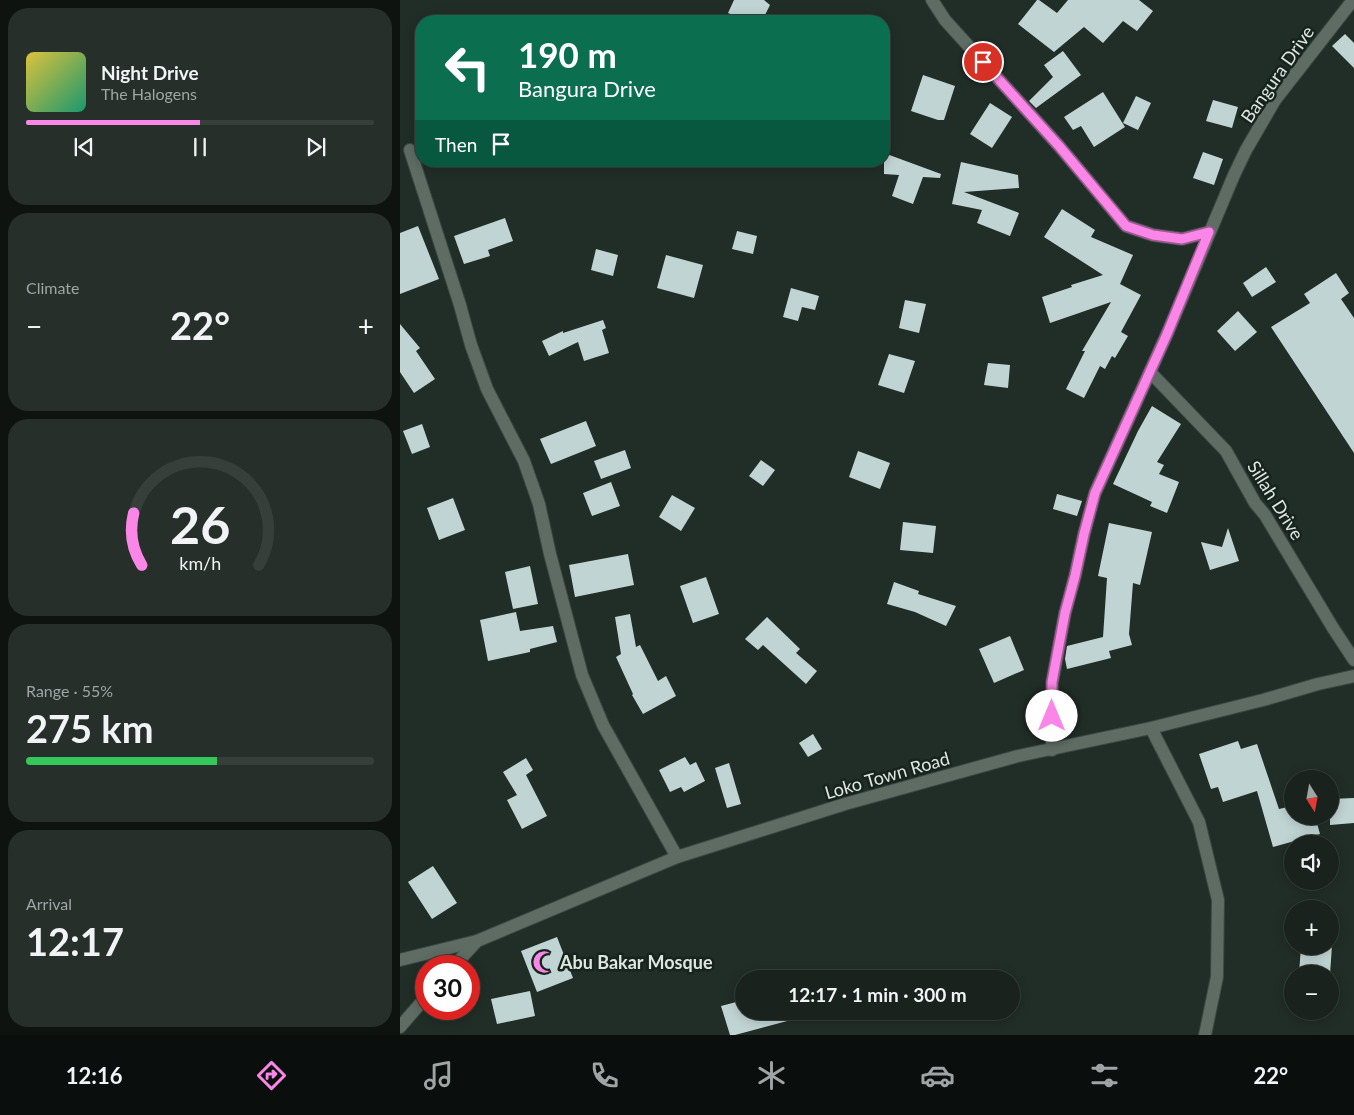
<!DOCTYPE html>
<html lang="en">
<head>
<meta charset="utf-8">
<style>
	:root { --surface:#19221d; --page:#262f2a; --text:#f1f3f6; --muted:#9fa4a4; --line:#373f3b; --accent:#fa87e7 }
	body { margin:0; font-family:Lato,sans-serif; background:var(--page); color:var(--text); height:100vh; display:flex; flex-direction:column; font-size:19px; white-space:nowrap }
	* { box-sizing:border-box; margin:0 }
	p { font-size:16px; color:var(--muted) }
	.icon { flex:none; width:28px; height:28px; fill:none; stroke:currentColor; stroke-width:2; stroke-linecap:round; stroke-linejoin:round }
	.map { position:relative; flex:1; overflow:hidden }
	.panel { display:flex; flex-direction:column; gap:8px; padding:8px; background:#0e1310; width:400px }
	.panel>* { flex:none }
	.top-card { position:absolute; left:15px; top:15px; width:475px; height:152px; border-radius:20px; box-shadow:0 2px 12px #0003,0 0 0 1px var(--line); background:#0b6e4f; color:#fff; overflow:hidden }
	.needle { width:32px; rotate:169deg }
	.buttons { position:absolute; left:884px; top:770px; display:grid; gap:10px }
	.buttons a { display:grid; place-items:center; width:55px; height:55px; border-radius:50%; background:var(--surface); box-shadow:0 2px 12px #0003,0 0 0 1px var(--line); font-size:25px }
	.speed { position:absolute; left:15px; top:955px; display:flex; gap:10px; font-size:25px; font-weight:700; text-align:center }
	.speed>* { display:grid; place-content:center; width:65px; height:65px; border-radius:50%; background:var(--surface); box-shadow:0 2px 12px #0003,0 0 0 1px var(--line); line-height:1 }
	.speed .limit { border:8px solid #d22; background:#fff; color:#111 }
	.pin { position:absolute; display:grid; place-items:center; width:42px; height:42px; color:#fff; margin:-21px; border:2px solid #fff; border-radius:50%; box-shadow:0 1px 5px #0007 }
	.me { position:absolute; width:55px; margin:-28px; rotate:0deg; stroke-linejoin:round; filter:drop-shadow(0 0 4px #0008) }
	.turn { display:flex; align-items:center; gap:18px; height:105px; padding:0 20px; font-size:22px }
	.turn .icon { width:65px; height:65px; stroke-width:2.5 }
	.turn b { display:block; font-size:35px; line-height:42px }
	.then { display:flex; align-items:center; height:48px; padding:0 20px; background:#0003; gap:10px; font-size:19px }
	.big { font-size:38px; font-weight:700; line-height:1.1 }
	.panel .tile { flex:1; display:flex; flex-direction:column; justify-content:center; gap:8px; min-width:0; padding:0 18px; border-radius:20px; background:var(--page) }
	.panel .dial { align-items:center; gap:0 }
	.dial svg { height:130px; overflow:visible; fill:none; stroke:var(--line); stroke-width:7; stroke-linecap:round; text-anchor:middle }
	.dial text { fill:var(--text); stroke:none }
	.song { display:flex; align-items:center; gap:15px }
	.cover { width:60px; height:60px; border-radius:8px; background:linear-gradient(135deg,hsl(50 70% 55%),hsl(160 70% 35%)) }
	.played { height:5px; border-radius:2px; background:linear-gradient(90deg,var(--accent) 50%,var(--line) 50%) }
	.keys { display:flex; justify-content:space-around; direction:ltr }
	.heat { display:flex; justify-content:space-between; align-items:center; font-size:28px; direction:ltr }
	.charge { height:8px; border-radius:4px; background:linear-gradient(90deg,#34c759 55%,var(--line) 0) }
	.trip { position:absolute; left:335px; top:970px; width:285px; height:50px; border-radius:25px; background:var(--surface); box-shadow:0 2px 12px #0003,0 0 0 1px var(--line); font-weight:700; line-height:50px; text-align:center }
	.menu { display:flex; height:80px; justify-content:space-around; align-items:center; background:#0a0e0c; color:var(--muted) }
	.menu .icon { width:35px; height:35px }
	.menu .active { color:var(--accent) }
	.menu b { font-size:22px; color:var(--text) }
	main { display:flex; flex:1; min-height:0 }
	.map>svg:first-child { display:block }
	.building { fill:#c1d4d4 }
	.lines { fill:none; stroke-linecap:round; stroke-linejoin:round }
	.minor-casing { stroke:#3d4742; stroke-width:14 }
	.minor { stroke:#5e6c64; stroke-width:12 }
	.route-casing { stroke:#a25896; stroke-width:12 }
	.route { stroke:#fa87e7; stroke-width:9 }
	.labels { text-anchor:middle; dominant-baseline:central; stroke-width:5; stroke-linejoin:round; paint-order:stroke }
	.street-label { font-size:18px; fill:#dee6e2; stroke:#17231d }
	.poi-label { font-size:18px; font-weight:bold; fill:#dee6e2; stroke:#17231d; text-anchor:start }
</style>
</head>
<body>
<main>
<section class="panel">
<div class="tile">
<div class="song"><i class="cover"></i><div><b>Night Drive</b><p>The Halogens</p></div></div>
<div class="played"></div>
<div class="keys"><svg class="icon" aria-label="previous" viewBox="0 0 24 24"><path d="M18 5L8 12l10 7zM5 5v14"/></svg><svg class="icon" aria-label="pause" viewBox="0 0 24 24"><path d="M8 5v14M16 5v14"/></svg><svg class="icon" aria-label="next" viewBox="0 0 24 24"><path d="M6 5l10 7-10 7zM19 5v14"/></svg></div>
</div>
<div class="tile"><p>Climate</p>
<div class="heat"><a>−</a><b class="big">22°</b><a>+</a></div>
</div>
<div class="tile dial"><svg viewBox="0 0 100 80">
<path d="M14 69A42 42 0 1 1 86 69"/>
<path d="M14 69A42 42 0 0 1 9 37" stroke="#fa87e7"/>
<text x="50" y="56" font-size="32" font-weight="700">26</text>
<text x="50" y="72" font-size="11">km/h</text>
</svg></div>
<div class="tile"><p>Range · 55%</p><b class="big">275 km</b><div class="charge"></div></div>
<div class="tile"><p>Arrival</p><b class="big">12:17</b></div>
</section>
<div class="map">
<svg width="954" height="1035" viewBox="0 0 954 1035">
	<rect width="100%" height="100%" fill="#212d27"/>
	<!-- building -->
	<g class="building">
		<polygon points="334,0 364,0 370,5 362,21 346,21 328,13"/>
		<polygon points="637,0 639,0 657,13 668,0 739,0 753,11 737,31 723,21 703,43 684,27 654,52 618,24"/>
		<polygon points="945,34 954,43 954,68 932,46"/>
		<polygon points="663,51 681,75 636,108 629,101 653,77 644,65"/>
		<polygon points="523,75 555,86 544,120 538,120 511,111"/>
		<polygon points="703,92 725,127 694,147 681,126 673,130 664,117"/>
		<polygon points="736,96 751,103 738,130 723,123"/>
		<polygon points="813,100 838,107 832,128 806,121"/>
		<polygon points="590,103 612,117 592,148 570,134"/>
		<polygon points="803,152 823,159 814,185 793,178"/>
		<polygon points="484,153 541,174 540,178 523,177 513,204 492,196 499,175 484,174"/>
		<polygon points="561,162 618,175 619,188 564,192 619,213 610,236 577,223 582,210 552,204"/>
		<polygon points="662,209 695,230 691,237 733,255 720,284 741,295 721,332 728,336 715,358 712,356 705,369 700,366 684,398 666,389 685,351 682,351 711,302 650,323 642,297 672,287 671,285 703,275 644,237"/>
		<polygon points="105,218 113,241 88,250 90,256 64,264 54,236"/>
		<polygon points="18,226 39,279 0,294 0,233"/>
		<polygon points="337,231 357,236 353,254 332,249"/>
		<polygon points="196,249 218,255 213,276 191,270"/>
		<polygon points="266,255 303,265 294,298 257,288"/>
		<polygon points="866,267 876,282 852,297 843,283"/>
		<polygon points="936,273 949,293 941,299 954,318 954,453 871,327 910,303 904,294"/>
		<polygon points="391,288 419,296 415,310 402,307 398,321 383,317"/>
		<polygon points="505,300 526,304 519,333 499,328"/>
		<polygon points="838,311 857,332 835,351 817,331"/>
		<polygon points="203,320 206,328 202,330 209,353 184,361 178,342 149,356 142,341 163,331 163,333"/>
		<polygon points="0,324 20,348 16,351 35,379 14,393 0,372"/>
		<polygon points="489,354 515,361 504,393 478,385"/>
		<polygon points="588,363 610,365 608,388 584,385"/>
		<polygon points="752,406 781,424 757,462 764,465 759,474 779,482 767,513 750,506 752,502 713,484 738,431"/>
		<polygon points="186,421 196,446 151,464 140,439"/>
		<polygon points="22,424 30,447 12,454 3,431"/>
		<polygon points="225,450 231,468 201,479 194,461"/>
		<polygon points="458,451 490,463 480,489 449,477"/>
		<polygon points="361,460 375,470 363,486 349,476"/>
		<polygon points="211,482 220,506 192,516 183,493"/>
		<polygon points="657,494 682,501 677,516 653,509"/>
		<polygon points="272,495 295,508 281,531 259,517"/>
		<polygon points="53,498 65,530 39,540 27,508"/>
		<polygon points="503,522 536,526 533,553 500,550"/>
		<polygon points="709,523 752,532 740,585 733,583 729,634 732,645 709,651 711,658 667,669 665,659 667,646 703,637 707,578 698,576"/>
		<polygon points="828,528 839,561 810,570 801,542 822,547"/>
		<polygon points="228,554 234,585 175,597 169,565"/>
		<polygon points="130,566 138,604 113,609 105,572"/>
		<polygon points="306,577 319,614 293,623 280,586"/>
		<polygon points="494,582 519,591 518,594 556,606 546,626 515,612 487,604"/>
		<polygon points="116,612 120,631 153,626 157,642 130,649 130,652 88,661 80,620"/>
		<polygon points="230,614 236,647 240,645 258,681 266,676 276,696 243,714 232,695 233,694 216,657 221,654 215,617"/>
		<polygon points="367,617 400,649 396,653 417,671 406,684 363,645 358,650 345,639"/>
		<polygon points="610,636 624,670 594,683 579,649"/>
		<polygon points="413,734 422,749 408,757 399,743"/>
		<polygon points="838,741 841,749 857,744 879,809 892,806 892,816 915,816 920,834 873,847 857,791 823,802 818,787 811,789 799,754"/>
		<polygon points="285,757 290,765 296,762 305,781 284,792 281,787 270,792 259,770"/>
		<polygon points="126,758 133,770 126,775 147,816 122,829 107,800 117,795 103,772"/>
		<polygon points="329,763 341,804 327,808 315,768"/>
		<polygon points="954,798 954,823 930,825 930,799"/>
		<polygon points="33,866 57,903 32,919 8,882"/>
		<polygon points="157,937 173,978 137,992 121,951"/>
		<polygon points="901,946 932,946 930,974 899,974"/>
		<polygon points="130,991 135,1016 97,1024 91,999"/>
		<polygon points="344,1000 344,1011 406,1011 406,1016 335,1035 330,1035 321,1006"/>
	</g>
	<g class="lines">
		<defs>
			<g id="minor">
				<polyline points="532,0 545,20 659,146 726,226 753,235 782,239 809,232"/>
				<polyline points="10,150 60,305 71,345 87,389 124,461 139,504 150,554 182,675 203,725 277,857"/>
				<polyline points="750,372 826,451 855,503 865,515 933,628 954,660"/>
				<polyline points="751,728 799,822 818,900 817,977 805,1035"/>
				<polyline points="652,750 652,683 665,613 675,576 684,534 695,493 767,334 834,175 846,150 875,100 953,0"/>
				<polyline points="0,960 77,941"/>
				<polyline points="54,966 77,941 277,857 445,804 618,756 751,728 863,700 918,684 954,676"/>
				<polyline points="0,1027 26,997"/>
			</g>
		</defs>
		<!-- minor casing -->
		<use href="#minor" class="minor-casing"/>
		<!-- minor -->
		<use href="#minor" class="minor"/>
	</g>
	<g class="lines">
		<defs>
			<polyline id="route" points="583,62 659,146 726,226 753,235 782,239 809,232 767,334 695,493 684,534 675,576 665,613 652,682 652,716"/>
		</defs>
		<!-- route casing -->
		<use href="#route" class="route-casing"/>
		<!-- route -->
		<use href="#route" class="route"/>
	</g>
	<!-- icons -->
	<defs>
		<symbol id="mosque-bare" viewBox="-9 -9 18 18"><path d="M3.5-4.9A6 6 0 1 0 3.5 4.9A5 5 0 1 1 3.5-4.9Z" fill="#fa87e7" stroke="#17231d" stroke-width="2.5" paint-order="stroke"/></symbol>
	</defs>
	<g fill-rule="evenodd">
		<use href="#mosque-bare" x="128" y="946" width="32" height="32"/>
	</g>
	<g class="labels">
		<!-- street labels -->
		<g class="street-label">
			<text transform="translate(877 74) rotate(-55)">Bangura Drive</text>
			<text transform="translate(876 500) rotate(58)">Sillah Drive</text>
			<text transform="translate(487 775) rotate(-16)">Loko Town Road</text>
		</g>
		<!-- poi labels -->
		<g class="poi-label">
			<text x="160" y="962">Abu Bakar Mosque</text>
		</g>
	</g>
</svg>
<div class="buttons">
<a><svg class="needle" viewBox="-14 -14 28 28"><path d="M0-13l5 13h-10z" fill="#e53935"/><path d="M0 13l5-13h-10z" fill="#9fa4a4"/></svg></a>
<a><svg class="icon" aria-label="sound" viewBox="0 0 24 24"><path d="M4 9h4l5-4v14l-5-4H4zM17 9q2 3 0 6"/></svg></a>
<a>+</a>
<a>−</a>
</div>
<div class="speed"><div class="limit">30</div></div>
<div class="pin" style="left:583px;top:62px;background:#d93025"><svg class="icon" aria-label="arrive" viewBox="0 0 24 24"><path d="M6 21V4h12l-3 4 3 4H6"/></svg></div>
<svg class="me" style="left:652px;top:716px" viewBox="-20 -20 40 40"><circle r="19" fill="#fff"/><path d="M0-13L10 11 0 6-10 11z" fill="#fa87e7"/></svg>
<div class="trip">12:17 · 1 min · 300 m</div>
<div class="top-card">
<div class="turn"><svg class="icon" aria-label="left" viewBox="0 0 24 24"><path d="M17 20v-9H6M10 6l-5 5 5 5"/></svg><div><b>190 m</b>Bangura Drive</div></div>
<div class="then">Then<svg class="icon" aria-label="arrive" viewBox="0 0 24 24"><path d="M6 21V4h12l-3 4 3 4H6"/></svg></div>
</div>
</div>
</main>
<nav class="menu">
<b>12:16</b>
<svg class="icon active" aria-label="directions" viewBox="0 0 24 24"><path d="M12 3l9 9-9 9-9-9zM9 14v-3h6M13 9l2 2-2 2"/></svg>
<svg class="icon" aria-label="music" viewBox="0 0 24 24"><path d="M9 18V5l10-2v13"/><circle cx="6" cy="18" r="3"/><circle cx="16" cy="16" r="3"/></svg>
<svg class="icon" aria-label="phone" viewBox="0 0 24 24"><path d="M5 4h4l2 5-3 2q2 4 5 5l2-3 5 2v4C11 20 4 13 5 4z"/></svg>
<svg class="icon" aria-label="climate" viewBox="0 0 24 24"><path d="M12 3v18M4 7l16 10M4 17L20 7"/></svg>
<svg class="icon" aria-label="car" viewBox="0 0 24 24"><path d="M5 17H2v-5l4-1 3-4h7l3 4 3 1v5h-3M9 17h6M6 11h13"/><circle cx="7" cy="17" r="2"/><circle cx="17" cy="17" r="2"/></svg>
<svg class="icon" aria-label="filters" viewBox="0 0 24 24"><path d="M4 7h16M4 17h16"/><circle cx="9" cy="7" r="2"/><circle cx="15" cy="17" r="2"/></svg>
<b>22°</b>
</nav>
</body>
</html>
